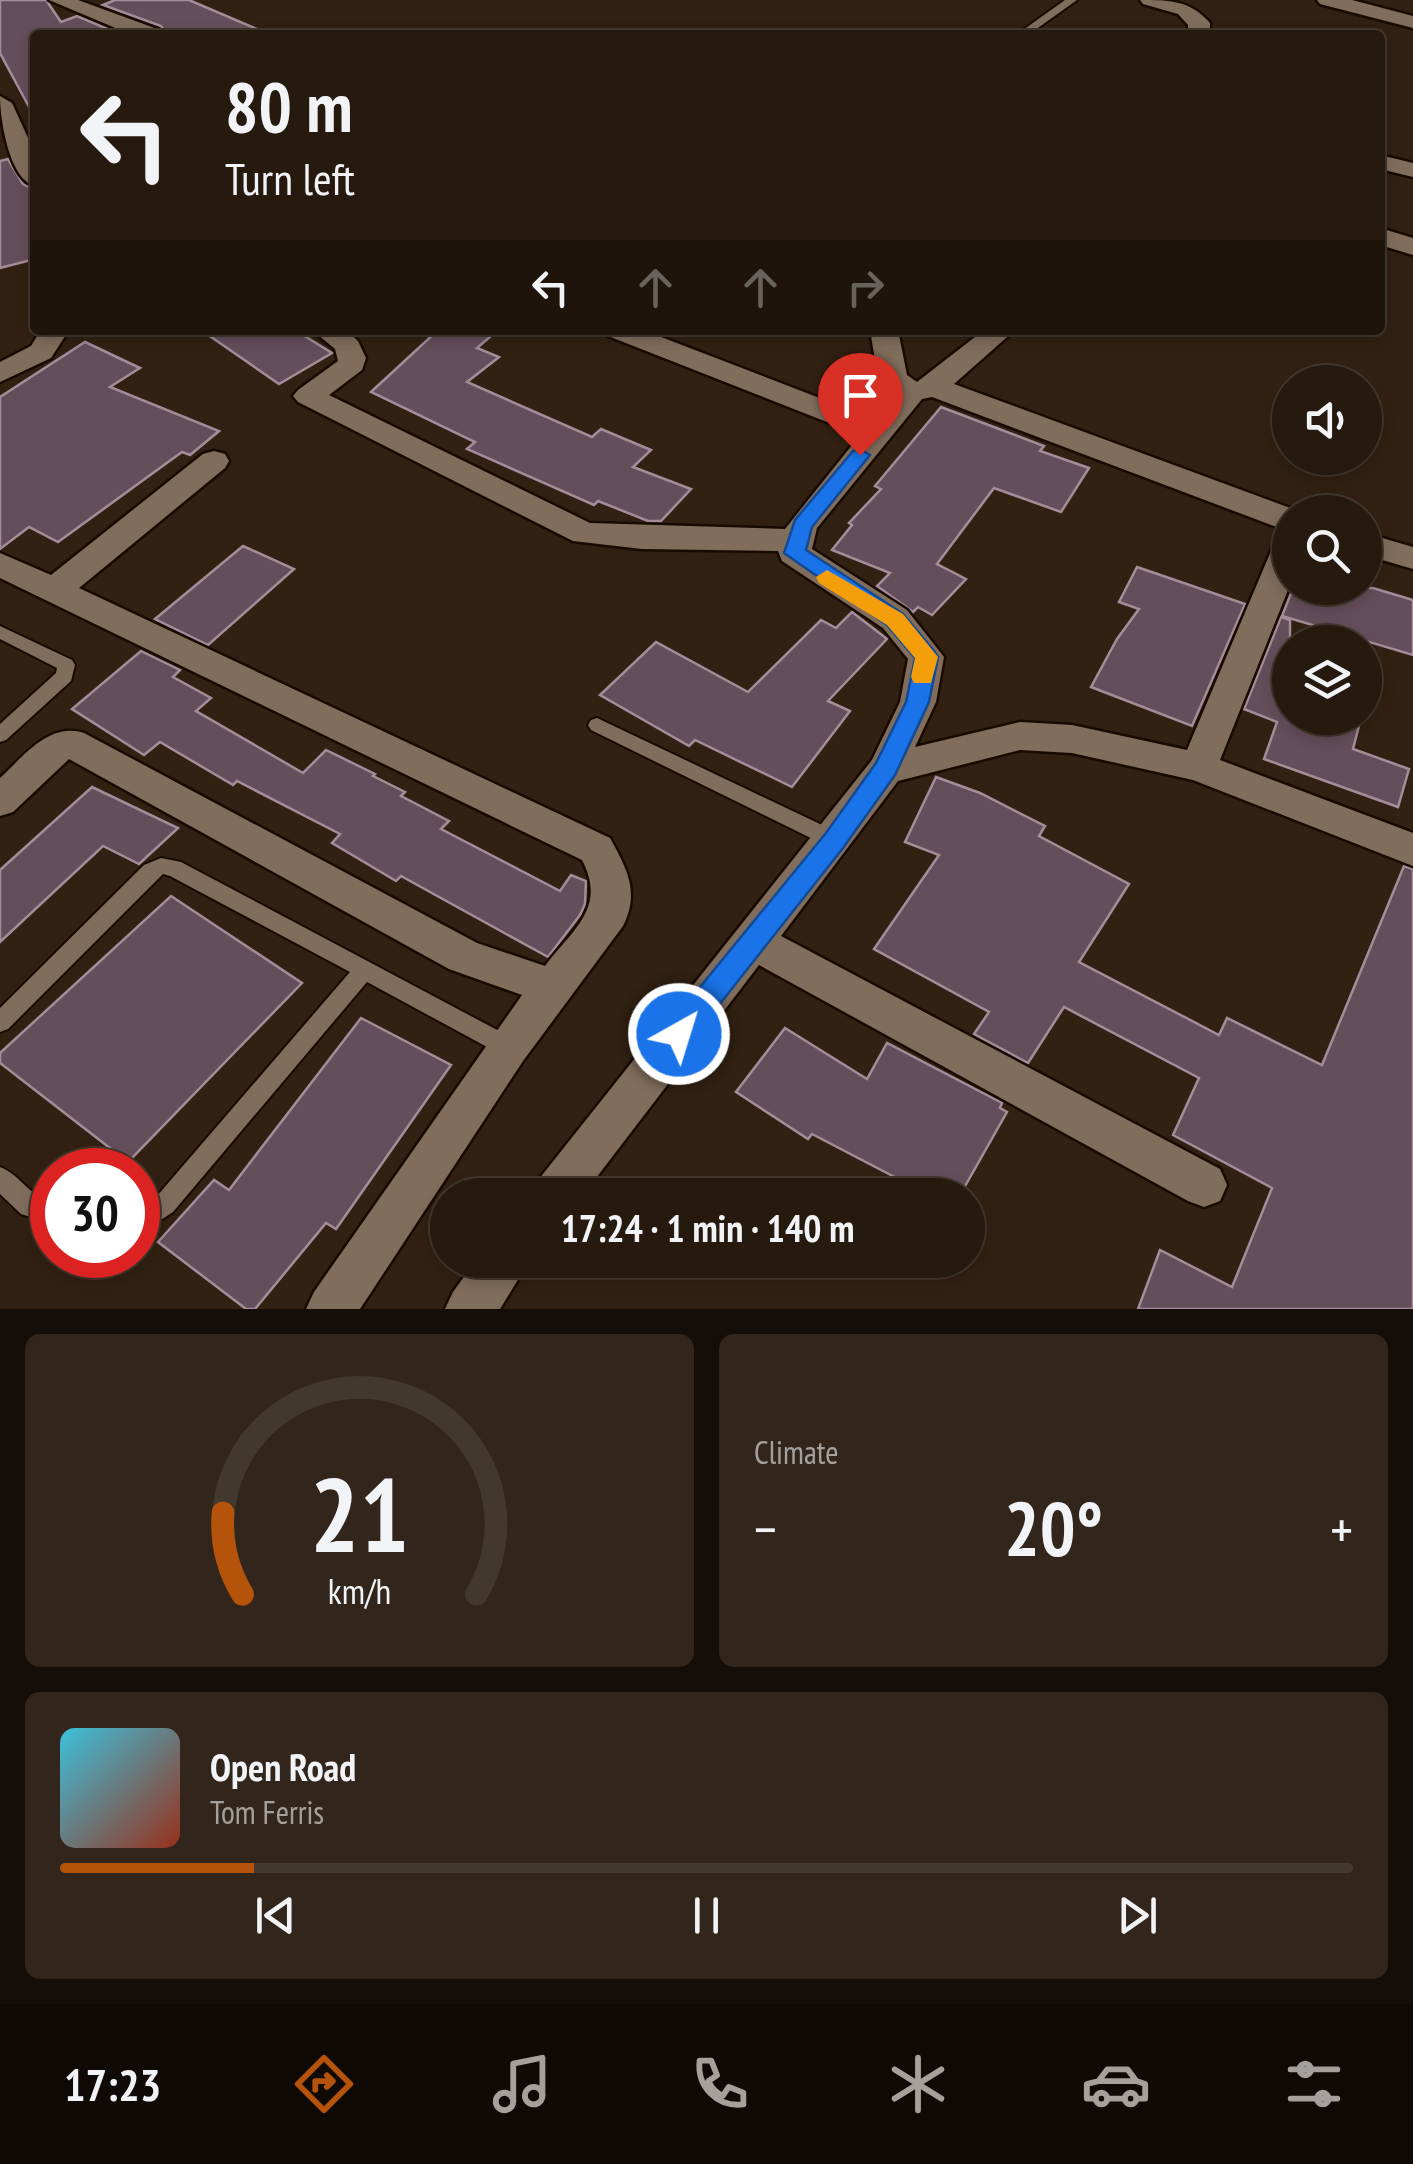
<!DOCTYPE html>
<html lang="en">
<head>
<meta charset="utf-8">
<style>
	:root { --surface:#26190e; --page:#32261c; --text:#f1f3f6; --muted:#a4a09e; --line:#42382e; --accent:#b45309 }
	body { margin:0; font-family:"PT Sans Narrow",sans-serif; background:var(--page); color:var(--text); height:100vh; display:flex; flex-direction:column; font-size:38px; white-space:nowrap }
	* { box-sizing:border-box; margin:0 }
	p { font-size:32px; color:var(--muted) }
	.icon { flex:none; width:55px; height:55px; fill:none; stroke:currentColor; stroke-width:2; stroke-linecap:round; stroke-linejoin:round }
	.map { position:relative; height:1309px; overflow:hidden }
	.panel { display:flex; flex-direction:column; gap:25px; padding:25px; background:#150e08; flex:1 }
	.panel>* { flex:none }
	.banner { position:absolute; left:30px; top:30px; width:1355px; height:305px; border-radius:10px; box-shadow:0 5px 15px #0003,0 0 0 2px var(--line); background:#26190e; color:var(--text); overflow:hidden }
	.tools { position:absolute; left:1272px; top:365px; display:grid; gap:20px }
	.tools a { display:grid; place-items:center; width:110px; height:110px; border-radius:50%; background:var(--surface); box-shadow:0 5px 15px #0003,0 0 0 2px var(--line); font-size:50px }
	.speed { position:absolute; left:30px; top:1148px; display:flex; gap:20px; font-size:50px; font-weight:700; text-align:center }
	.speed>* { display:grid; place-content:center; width:130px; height:130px; border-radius:50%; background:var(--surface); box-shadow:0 5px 15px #0003,0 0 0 2px var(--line); line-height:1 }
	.speed .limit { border:15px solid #d22; background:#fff; color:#111 }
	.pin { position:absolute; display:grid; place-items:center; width:85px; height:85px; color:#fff; margin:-102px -42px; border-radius:50% 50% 50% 0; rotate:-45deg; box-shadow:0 0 10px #0007 }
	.pin .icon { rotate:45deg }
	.me { position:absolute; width:110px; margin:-55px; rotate:39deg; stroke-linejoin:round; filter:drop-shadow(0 0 8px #0008) }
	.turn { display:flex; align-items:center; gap:35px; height:210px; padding:0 30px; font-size:45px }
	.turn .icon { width:130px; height:130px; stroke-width:2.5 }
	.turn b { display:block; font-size:70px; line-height:85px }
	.lanes { display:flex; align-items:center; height:95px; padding:0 30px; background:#0003; justify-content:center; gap:50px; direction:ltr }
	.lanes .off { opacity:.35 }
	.big { font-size:75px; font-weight:800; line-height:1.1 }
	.panel .widget { flex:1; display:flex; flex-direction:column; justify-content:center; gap:15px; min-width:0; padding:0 35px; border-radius:15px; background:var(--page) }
	.panel .dial { align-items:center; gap:0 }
	.dial svg { height:260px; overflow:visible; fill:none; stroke:var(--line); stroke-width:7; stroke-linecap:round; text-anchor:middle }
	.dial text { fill:var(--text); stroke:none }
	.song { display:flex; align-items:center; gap:30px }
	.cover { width:120px; height:120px; border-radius:15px; background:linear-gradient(135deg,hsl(190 70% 55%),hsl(10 70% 35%)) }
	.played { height:10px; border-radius:5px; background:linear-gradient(90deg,var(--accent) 15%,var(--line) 15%) }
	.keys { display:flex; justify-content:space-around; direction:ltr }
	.heat { display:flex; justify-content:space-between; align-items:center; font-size:55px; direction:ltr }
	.panel .tiles { flex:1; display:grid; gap:25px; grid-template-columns:1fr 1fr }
	.widget:last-child { grid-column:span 2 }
	.trip { position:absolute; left:430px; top:1178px; width:555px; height:100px; border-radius:50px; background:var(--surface); box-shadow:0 5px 15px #0003,0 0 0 2px var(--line); font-weight:800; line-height:100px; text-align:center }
	.menu { display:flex; height:160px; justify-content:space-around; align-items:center; background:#0f0a06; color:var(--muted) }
	.menu .icon { width:70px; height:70px }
	.menu .selected { color:var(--accent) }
	.menu b { font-size:45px; color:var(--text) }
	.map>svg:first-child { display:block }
	.building { fill:#654e5b; stroke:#a58c9a; stroke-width:2.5 }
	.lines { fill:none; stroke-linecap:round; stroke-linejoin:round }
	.lane-casing { stroke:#190a01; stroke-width:4 }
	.street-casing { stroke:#190a01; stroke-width:5 }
	.lane { fill:#816d5c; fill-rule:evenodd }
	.street { fill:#816d5c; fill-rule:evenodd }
	.route { fill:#1a73e8; stroke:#114b97; stroke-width:2.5 }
	.slow { fill:#f59e0b }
</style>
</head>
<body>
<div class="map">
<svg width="1413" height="1309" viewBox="0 0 1413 1309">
	<rect width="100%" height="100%" fill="#322112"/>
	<!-- building -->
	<g class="building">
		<polygon points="0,0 46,0 61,22 77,16 122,35 35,35 35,118 0,53"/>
		<polygon points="115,0 189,0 271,35 167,35 161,26 103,5"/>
		<polygon points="8,159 23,184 35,190 35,259 0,268 0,161"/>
		<polygon points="201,330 295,330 332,353 279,384"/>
		<polygon points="438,330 498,330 477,348 499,357 467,382 592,437 601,429 651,450 633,467 691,489 661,521 648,521 598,501 594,505 467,449 475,442 371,392"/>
		<polygon points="85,342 140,368 110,387 219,431 190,455 182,452 58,542 29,527 0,549 0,397"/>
		<polygon points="941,407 1044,446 1040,451 1089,468 1061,512 994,488 937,564 966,579 932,615 918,607 913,612 877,586 890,573 832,550 852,525 849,523 881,489 875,486"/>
		<polygon points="243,546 294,569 208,645 155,619"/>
		<polygon points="1137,567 1245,604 1192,726 1091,687 1117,639 1139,609 1119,602"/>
		<polygon points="1293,588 1373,588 1413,600 1413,655 1282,616"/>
		<polygon points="852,612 887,639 828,701 850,711 792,787 695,740 689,746 600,695 656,642 748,692 821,620 836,628"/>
		<polygon points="1281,617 1290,620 1290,718 1361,718 1353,749 1409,769 1398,807 1264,759 1277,722 1244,709"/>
		<polygon points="141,651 180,670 173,677 211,698 196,711 303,773 326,750 375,774 373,776 405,792 401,796 449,821 441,829 560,891 571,875 586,881 585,904 580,915 548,957 401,876 396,881 332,843 340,834 237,781 233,785 160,742 144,755 72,709"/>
		<polygon points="936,777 980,793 1045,826 1039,836 1129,884 1079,962 1219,1035 1227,1018 1322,1065 1404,866 1413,869 1413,1309 1138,1309 1160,1250 1232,1287 1272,1188 1173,1135 1199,1078 1064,1007 1028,1063 974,1034 989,1012 874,949 939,855 905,842"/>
		<polygon points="92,787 178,828 139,864 103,846 0,942 0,870"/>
		<polygon points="171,896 302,983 128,1162 0,1063 0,1053"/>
		<polygon points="361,1018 451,1065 336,1229 326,1223 255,1309 246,1309 158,1242 214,1180 229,1190"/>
		<polygon points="785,1028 867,1079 887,1043 1002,1103 1000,1108 1007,1112 960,1195 897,1195 904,1182 812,1134 808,1139 736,1092"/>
	</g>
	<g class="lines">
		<defs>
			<g id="lane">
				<polygon points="1065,0 1077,0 1028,35 1016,35"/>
				<polygon points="0,626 72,660 75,665 71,681 6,740 0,742 0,724 56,673 57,668 0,639"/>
				<polygon points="597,718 841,834 844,840 841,846 834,848 827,846 591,730 588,725 591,720"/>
				<polygon points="161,858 181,862 516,1040 519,1047 516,1054 508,1057 500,1054 367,982 173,1212 138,1235 138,1210 157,1196 350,972 170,876 163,874 8,1029 0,1032 0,1008 144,865"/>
				<path d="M 0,1167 C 22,1176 25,1193 52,1202 L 52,1224 L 21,1214 L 0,1194 Z"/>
			</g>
			<g id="street">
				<polygon points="49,0 78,0 160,30 163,35 132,35"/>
				<path d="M 1140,0 C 1169,0 1190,0 1210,23 L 1210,35 L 1188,35 L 1188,25 L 1178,14 L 1143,4 Z"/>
				<polygon points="1317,0 1352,0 1413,16 1413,28 1320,4"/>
				<path d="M 0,96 L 12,103 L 35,153 L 35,186 C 9,180 0,119 0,96 Z"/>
				<polygon points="1380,155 1413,163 1413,177 1380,169"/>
				<polygon points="1380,228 1413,238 1413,255 1380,245"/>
				<polygon points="41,330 69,330 51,358 0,382 0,362 31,346"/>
				<polygon points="312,330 346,330 358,341 366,358 362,370 329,395 590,523 785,529 860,435 608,336 604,330 643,330 874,419 895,394 878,378 870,330 898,330 907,375 917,382 984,330 1015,330 954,384 1301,512 1290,512 1290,531 1279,528 932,397 922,399 817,528 812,549 907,610 944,657 936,702 915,747 1020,722 1072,725 1187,750 1274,544 1278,536 1290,533 1290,585 1220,760 1413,833 1413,866 1193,780 1072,753 1020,750 898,781 781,936 1220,1169 1227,1185 1220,1201 1204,1207 1188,1201 759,965 583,1195 532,1195 539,1179 872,760 900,702 908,659 883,628 782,561 778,551 642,549 573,541 298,402 293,396 298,390 338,361 335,349"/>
				<path d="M 214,451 L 225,454 L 229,461 L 225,468 L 79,588 L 610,838 C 627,869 640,892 623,926 L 523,1061 L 360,1309 L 306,1309 L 314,1292 L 522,995 L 449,969 L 69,759 L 13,812 L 0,816 L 0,778 C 24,756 49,722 84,733 L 477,943 L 545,966 C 573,929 607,908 582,860 L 0,578 L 0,553 L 51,575 L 203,454 Z"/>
				<polygon points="1365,533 1413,547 1413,569 1365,555"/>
				<polygon points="476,1260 530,1260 500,1309 445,1309 453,1292"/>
			</g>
		</defs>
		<!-- lane casing -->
		<use href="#lane" class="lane-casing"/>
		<!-- street casing -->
		<use href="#street" class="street-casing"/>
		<!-- lane -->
		<use href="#lane" class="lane"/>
		<!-- street -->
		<use href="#street" class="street"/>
	</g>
	<!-- route -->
	<polygon class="route" points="860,449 870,455 812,527 806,550 903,614 934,651 938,657 929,702 895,775 843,848 689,1043 679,1047 669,1043 665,1034 669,1025 826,833 876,763 906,702 915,658 887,625 784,553 795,520 853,451"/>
	<!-- slow -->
	<polygon class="slow" points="827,570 903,614 938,657 931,683 914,683 911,677 915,658 887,625 819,583 816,577"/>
</svg>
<div class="tools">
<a><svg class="icon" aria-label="sound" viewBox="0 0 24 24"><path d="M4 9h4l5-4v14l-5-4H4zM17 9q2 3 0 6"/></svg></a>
<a><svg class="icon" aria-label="search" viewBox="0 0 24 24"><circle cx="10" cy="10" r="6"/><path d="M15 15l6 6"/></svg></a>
<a><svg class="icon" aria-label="layers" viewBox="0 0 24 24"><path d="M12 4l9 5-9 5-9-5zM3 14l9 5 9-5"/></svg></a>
</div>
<div class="speed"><div class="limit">30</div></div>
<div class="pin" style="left:860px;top:455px;background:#d93025"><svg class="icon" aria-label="arrive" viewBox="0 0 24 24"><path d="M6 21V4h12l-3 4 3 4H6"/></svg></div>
<svg class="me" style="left:679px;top:1034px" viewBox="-20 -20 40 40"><circle r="17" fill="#1a73e8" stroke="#fff" stroke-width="3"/><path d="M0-11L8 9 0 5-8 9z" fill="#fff"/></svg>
<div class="trip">17:24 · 1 min · 140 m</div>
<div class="banner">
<div class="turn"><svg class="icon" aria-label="left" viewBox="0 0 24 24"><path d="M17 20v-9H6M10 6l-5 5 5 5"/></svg><div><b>80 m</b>Turn left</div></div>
<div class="lanes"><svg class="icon" aria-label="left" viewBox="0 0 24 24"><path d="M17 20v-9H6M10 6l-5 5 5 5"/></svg><svg class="icon off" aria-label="ahead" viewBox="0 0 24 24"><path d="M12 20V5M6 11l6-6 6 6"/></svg><svg class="icon off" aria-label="ahead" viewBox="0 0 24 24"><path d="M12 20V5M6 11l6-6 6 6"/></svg><svg class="icon off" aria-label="right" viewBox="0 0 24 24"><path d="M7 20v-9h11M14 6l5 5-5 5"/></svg></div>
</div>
</div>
<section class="panel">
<div class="tiles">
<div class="widget dial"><svg viewBox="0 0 100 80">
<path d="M14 69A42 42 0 1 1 86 69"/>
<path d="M14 69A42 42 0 0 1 8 44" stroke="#b45309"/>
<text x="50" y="56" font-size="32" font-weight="700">21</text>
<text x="50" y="72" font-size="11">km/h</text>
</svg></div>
<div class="widget"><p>Climate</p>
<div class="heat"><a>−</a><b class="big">20°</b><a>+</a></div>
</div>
<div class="widget">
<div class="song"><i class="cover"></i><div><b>Open Road</b><p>Tom Ferris</p></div></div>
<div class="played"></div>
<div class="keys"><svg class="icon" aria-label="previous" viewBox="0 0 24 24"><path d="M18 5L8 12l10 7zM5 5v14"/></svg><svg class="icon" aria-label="pause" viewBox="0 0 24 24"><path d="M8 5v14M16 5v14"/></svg><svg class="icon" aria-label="next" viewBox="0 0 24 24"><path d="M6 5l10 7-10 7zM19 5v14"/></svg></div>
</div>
</div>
</section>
<nav class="menu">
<b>17:23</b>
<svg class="icon selected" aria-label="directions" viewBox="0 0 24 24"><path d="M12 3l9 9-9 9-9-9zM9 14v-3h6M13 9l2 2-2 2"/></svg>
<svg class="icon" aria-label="music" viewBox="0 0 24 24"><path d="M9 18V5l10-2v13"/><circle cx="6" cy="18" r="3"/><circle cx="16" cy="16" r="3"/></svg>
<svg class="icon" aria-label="phone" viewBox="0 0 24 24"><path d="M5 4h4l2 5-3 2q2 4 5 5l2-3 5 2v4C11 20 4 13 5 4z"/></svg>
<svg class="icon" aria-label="climate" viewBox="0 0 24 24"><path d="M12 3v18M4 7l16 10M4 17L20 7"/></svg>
<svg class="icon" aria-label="car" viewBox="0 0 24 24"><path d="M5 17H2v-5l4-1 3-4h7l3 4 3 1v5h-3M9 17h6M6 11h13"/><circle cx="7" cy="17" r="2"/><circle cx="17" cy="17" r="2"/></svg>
<svg class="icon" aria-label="filters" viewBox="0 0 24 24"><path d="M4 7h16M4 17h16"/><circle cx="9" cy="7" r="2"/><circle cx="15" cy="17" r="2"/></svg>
</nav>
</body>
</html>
